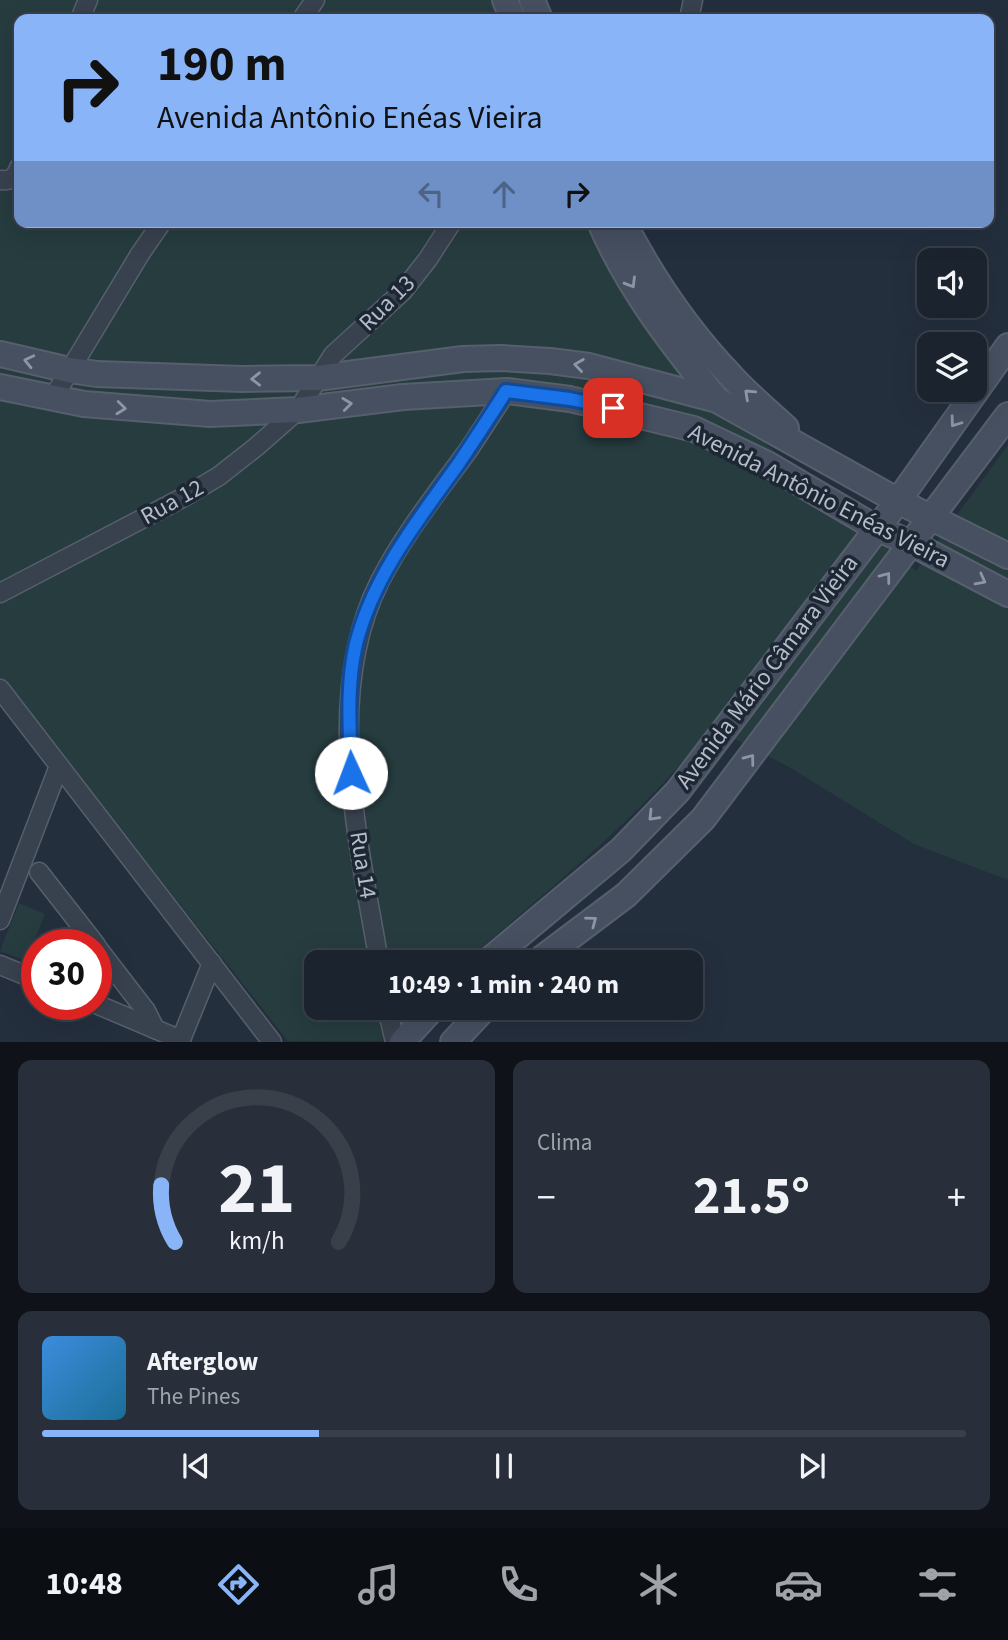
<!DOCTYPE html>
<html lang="pt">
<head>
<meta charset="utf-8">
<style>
	:root { --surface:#1b232e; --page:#282f3a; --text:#f1f3f6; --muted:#a0a4aa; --line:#39404a; --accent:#8ab4f8 }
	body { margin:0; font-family:"Source Sans 3",sans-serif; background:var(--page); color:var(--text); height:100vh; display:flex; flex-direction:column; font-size:26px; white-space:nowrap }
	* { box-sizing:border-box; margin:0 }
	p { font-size:23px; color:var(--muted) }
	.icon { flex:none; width:38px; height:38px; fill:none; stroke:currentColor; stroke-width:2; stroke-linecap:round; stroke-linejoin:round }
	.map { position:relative; height:1042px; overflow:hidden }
	.drawer { display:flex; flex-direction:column; gap:18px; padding:18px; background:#0f1319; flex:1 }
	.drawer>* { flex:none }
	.hud { position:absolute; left:14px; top:14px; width:980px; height:214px; border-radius:14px; box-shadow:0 7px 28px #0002,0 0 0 2px var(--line); background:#8ab4f8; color:#111; overflow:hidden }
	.tools { position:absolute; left:917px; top:248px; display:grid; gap:14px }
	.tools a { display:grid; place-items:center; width:70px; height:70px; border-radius:14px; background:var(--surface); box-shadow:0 7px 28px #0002,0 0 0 2px var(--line); font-size:35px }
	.speed { position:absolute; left:21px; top:929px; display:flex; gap:14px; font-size:35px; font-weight:700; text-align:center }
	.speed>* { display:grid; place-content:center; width:91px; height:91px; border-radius:50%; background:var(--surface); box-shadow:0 7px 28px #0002,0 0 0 2px var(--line); line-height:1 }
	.speed .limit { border:10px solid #d22; background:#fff; color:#111 }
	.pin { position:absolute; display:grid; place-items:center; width:60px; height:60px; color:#fff; margin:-30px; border-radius:14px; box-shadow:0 4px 10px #0006 }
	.me { position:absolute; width:77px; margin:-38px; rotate:358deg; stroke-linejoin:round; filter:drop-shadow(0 0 5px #0008) }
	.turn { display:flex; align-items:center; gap:24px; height:147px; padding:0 28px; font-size:32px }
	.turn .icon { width:91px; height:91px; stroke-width:2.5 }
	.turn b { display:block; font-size:49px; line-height:60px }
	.lanes { display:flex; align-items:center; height:66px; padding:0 28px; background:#0003; justify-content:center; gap:35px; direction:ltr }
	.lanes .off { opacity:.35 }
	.big { font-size:52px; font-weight:700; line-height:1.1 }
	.drawer .tile { flex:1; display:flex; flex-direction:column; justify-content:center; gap:10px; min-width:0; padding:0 24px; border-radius:14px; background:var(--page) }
	.drawer .dial { align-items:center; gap:0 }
	.dial svg { height:182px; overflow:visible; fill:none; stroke:var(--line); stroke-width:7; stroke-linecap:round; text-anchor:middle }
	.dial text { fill:var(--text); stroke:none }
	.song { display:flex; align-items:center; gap:21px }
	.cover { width:84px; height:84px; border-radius:10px; background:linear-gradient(135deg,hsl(210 70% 55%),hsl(200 70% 35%)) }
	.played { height:7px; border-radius:4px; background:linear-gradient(90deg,var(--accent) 30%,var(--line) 30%) }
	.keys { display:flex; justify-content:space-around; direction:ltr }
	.heat { display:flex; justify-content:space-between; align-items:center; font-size:38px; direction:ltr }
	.drawer .tiles { flex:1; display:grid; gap:18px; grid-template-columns:1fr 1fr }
	.tile:last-child { grid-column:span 2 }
	.trip { position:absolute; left:304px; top:950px; width:399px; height:70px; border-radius:14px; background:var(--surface); box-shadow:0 7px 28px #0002,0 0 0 2px var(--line); font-weight:700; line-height:70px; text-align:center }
	.tab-bar { display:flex; height:112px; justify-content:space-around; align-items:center; background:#0b0e12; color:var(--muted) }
	.tab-bar .icon { width:49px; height:49px }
	.tab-bar .selected { color:var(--accent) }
	.tab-bar b { font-size:32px; color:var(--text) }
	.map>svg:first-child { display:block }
	.green { fill:#263c3f }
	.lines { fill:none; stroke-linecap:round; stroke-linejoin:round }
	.street-casing { stroke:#565f6c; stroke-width:21 }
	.secondary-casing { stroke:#565f6c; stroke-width:28 }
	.street { stroke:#38414e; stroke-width:18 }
	.secondary { stroke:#465061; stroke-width:24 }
	.oneway { stroke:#8e96a5 }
	.route-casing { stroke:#114b97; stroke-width:18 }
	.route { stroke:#1a73e8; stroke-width:12 }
	.labels { text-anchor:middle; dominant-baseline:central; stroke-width:7; stroke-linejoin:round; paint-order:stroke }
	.street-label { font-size:24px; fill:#b4bcc9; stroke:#1d2633 }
</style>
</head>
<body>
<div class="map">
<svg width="1008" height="1042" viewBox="0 0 1008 1042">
	<rect width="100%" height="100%" fill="#242f3e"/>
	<!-- green -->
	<g class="green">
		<path d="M 0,0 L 491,0 L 498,19 L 19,19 L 19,222 L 590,222 L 691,380 L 916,571 L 1008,445 L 1008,880 L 914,844 L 789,767 L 712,727 C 641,817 551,888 464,962 L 317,962 L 317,1008 L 411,1008 L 381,1041 L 288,1041 L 0,677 Z"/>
		<polygon points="19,903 45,914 26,961 0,951"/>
	</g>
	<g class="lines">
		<defs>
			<g id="street">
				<polyline points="80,19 88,0"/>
				<polyline points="302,19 315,0"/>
				<polyline points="689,19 693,0"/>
				<path d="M 0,180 C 11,181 15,178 19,168"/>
				<polyline points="53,398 140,254 162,222"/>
				<polyline points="0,593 184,497 219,476 256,447 298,410 333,355 403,291 428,259 452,222"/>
				<polyline points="0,689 272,1042"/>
				<polyline points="39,872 96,945"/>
				<polyline points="0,920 59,766"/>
				<polyline points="96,946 146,1011 155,1029"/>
				<path d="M 379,962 C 359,843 322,695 380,581 C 404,534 438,492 469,449 C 482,430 494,410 507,391"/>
				<polyline points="0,965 37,980"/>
				<polyline points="96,1004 181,1040"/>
				<polyline points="387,1008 395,1042"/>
				<polyline points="180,1042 212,963"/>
			</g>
			<g id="secondary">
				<polyline points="505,0 513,19"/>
				<polyline points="532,0 540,19"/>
				<path d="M 600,222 C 628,288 672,344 717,400"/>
				<path d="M 623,222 C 652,278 687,330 731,376 C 748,395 768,411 786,428"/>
				<polyline points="0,354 69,370 97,374 242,379 317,378 463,359 501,358 550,361 589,366 717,400 898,501 1008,556"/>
				<polyline points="0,387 84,404 210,414 298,410 403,397 507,391 570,399 694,429 769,465 876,528 911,543 1008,594"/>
				<polyline points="487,962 621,850 678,791 898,501 1008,346"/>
				<polyline points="537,962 626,895 703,819 1008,415"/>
				<polyline points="402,1042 433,1008"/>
				<polyline points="453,1042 485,1008"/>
			</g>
		</defs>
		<!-- street casing -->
		<use href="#street" class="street-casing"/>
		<!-- secondary casing -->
		<use href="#secondary" class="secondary-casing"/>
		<!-- street -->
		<use href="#street" class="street"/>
		<!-- secondary -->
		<use href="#secondary" class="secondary"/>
	</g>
	<!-- one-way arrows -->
	<defs><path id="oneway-chevron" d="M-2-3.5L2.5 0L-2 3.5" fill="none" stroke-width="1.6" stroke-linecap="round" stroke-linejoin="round" transform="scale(1.75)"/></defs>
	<g class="oneway">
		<use href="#oneway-chevron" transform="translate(631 283) rotate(59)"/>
		<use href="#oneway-chevron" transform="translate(29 361) rotate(-167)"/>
		<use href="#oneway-chevron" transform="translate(579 365) rotate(-172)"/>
		<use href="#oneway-chevron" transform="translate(256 379) rotate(179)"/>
		<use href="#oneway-chevron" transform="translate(749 394) rotate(-137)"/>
		<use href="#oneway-chevron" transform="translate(347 404) rotate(-7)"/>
		<use href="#oneway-chevron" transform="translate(121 408) rotate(6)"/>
		<use href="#oneway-chevron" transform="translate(955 422) rotate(126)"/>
		<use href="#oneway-chevron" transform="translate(886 577) rotate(-53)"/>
		<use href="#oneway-chevron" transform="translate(981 580) rotate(28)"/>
		<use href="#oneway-chevron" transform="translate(750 759) rotate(-53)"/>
		<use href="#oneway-chevron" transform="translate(653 816) rotate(134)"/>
		<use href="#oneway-chevron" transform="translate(592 921) rotate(-37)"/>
	</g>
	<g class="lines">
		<defs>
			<path id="route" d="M 351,773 C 350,730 346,686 356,644 C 373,576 419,519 459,463 C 475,439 491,415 506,391 L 570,399 L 613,408"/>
		</defs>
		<!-- route casing -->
		<use href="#route" class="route-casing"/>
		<!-- route -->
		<use href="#route" class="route"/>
	</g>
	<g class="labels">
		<!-- street labels -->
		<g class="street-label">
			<text transform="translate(387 303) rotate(-45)">Rua 13</text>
			<text transform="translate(819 496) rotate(27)">Avenida Antônio Enéas Vieira</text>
			<text transform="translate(172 502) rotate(-29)">Rua 12</text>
			<text transform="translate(767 672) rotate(-53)">Avenida Mário Câmara Vieira</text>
			<text transform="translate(363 865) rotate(81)">Rua 14</text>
		</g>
	</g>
</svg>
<div class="tools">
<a><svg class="icon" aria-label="sound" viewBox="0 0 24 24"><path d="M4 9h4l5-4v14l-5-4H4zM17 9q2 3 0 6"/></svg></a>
<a><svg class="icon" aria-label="layers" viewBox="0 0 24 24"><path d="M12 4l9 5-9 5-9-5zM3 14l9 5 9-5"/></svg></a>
</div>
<div class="speed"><div class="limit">30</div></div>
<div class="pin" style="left:613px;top:408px;background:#d93025"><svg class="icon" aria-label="arrive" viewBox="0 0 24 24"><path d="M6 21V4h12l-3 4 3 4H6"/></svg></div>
<svg class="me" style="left:351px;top:773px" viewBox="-20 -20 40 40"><circle r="19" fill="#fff"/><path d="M0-13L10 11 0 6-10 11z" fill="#1a73e8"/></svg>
<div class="trip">10:49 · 1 min · 240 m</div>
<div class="hud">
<div class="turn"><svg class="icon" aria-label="right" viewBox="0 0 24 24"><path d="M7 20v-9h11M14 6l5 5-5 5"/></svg><div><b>190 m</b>Avenida Antônio Enéas Vieira</div></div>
<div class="lanes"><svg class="icon off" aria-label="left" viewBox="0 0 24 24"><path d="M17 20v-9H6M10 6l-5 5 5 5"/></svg><svg class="icon off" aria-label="ahead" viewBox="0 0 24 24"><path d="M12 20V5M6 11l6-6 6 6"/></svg><svg class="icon" aria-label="right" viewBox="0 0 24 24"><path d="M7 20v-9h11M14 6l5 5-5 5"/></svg></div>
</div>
</div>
<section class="drawer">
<div class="tiles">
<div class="tile dial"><svg viewBox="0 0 100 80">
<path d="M14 69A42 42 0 1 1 86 69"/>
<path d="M14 69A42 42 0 0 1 8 44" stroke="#8ab4f8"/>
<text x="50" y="56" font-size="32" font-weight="700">21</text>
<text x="50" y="72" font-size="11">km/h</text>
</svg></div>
<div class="tile"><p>Clima</p>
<div class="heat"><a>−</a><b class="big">21.5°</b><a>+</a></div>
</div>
<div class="tile">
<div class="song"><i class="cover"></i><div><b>Afterglow</b><p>The Pines</p></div></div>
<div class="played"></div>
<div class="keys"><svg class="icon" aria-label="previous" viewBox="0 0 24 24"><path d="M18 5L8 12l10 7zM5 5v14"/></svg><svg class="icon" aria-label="pause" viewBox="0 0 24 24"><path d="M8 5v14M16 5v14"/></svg><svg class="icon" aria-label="next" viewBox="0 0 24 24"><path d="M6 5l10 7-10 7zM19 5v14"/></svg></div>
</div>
</div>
</section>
<nav class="tab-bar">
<b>10:48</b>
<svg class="icon selected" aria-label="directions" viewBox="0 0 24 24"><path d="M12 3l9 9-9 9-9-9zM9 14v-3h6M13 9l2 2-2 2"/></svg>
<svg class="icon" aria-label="music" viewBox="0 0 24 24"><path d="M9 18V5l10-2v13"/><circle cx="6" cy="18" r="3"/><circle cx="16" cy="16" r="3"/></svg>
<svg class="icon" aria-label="phone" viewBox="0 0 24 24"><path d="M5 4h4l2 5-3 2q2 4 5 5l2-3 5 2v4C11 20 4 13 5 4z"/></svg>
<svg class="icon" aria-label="climate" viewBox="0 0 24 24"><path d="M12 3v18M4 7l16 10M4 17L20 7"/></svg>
<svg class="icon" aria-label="car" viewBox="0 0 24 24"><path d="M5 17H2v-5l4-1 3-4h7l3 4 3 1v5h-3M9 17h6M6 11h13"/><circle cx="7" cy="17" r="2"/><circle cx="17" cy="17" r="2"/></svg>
<svg class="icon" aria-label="filters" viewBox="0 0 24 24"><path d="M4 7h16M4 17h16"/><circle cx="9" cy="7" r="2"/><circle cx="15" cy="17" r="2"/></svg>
</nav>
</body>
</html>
